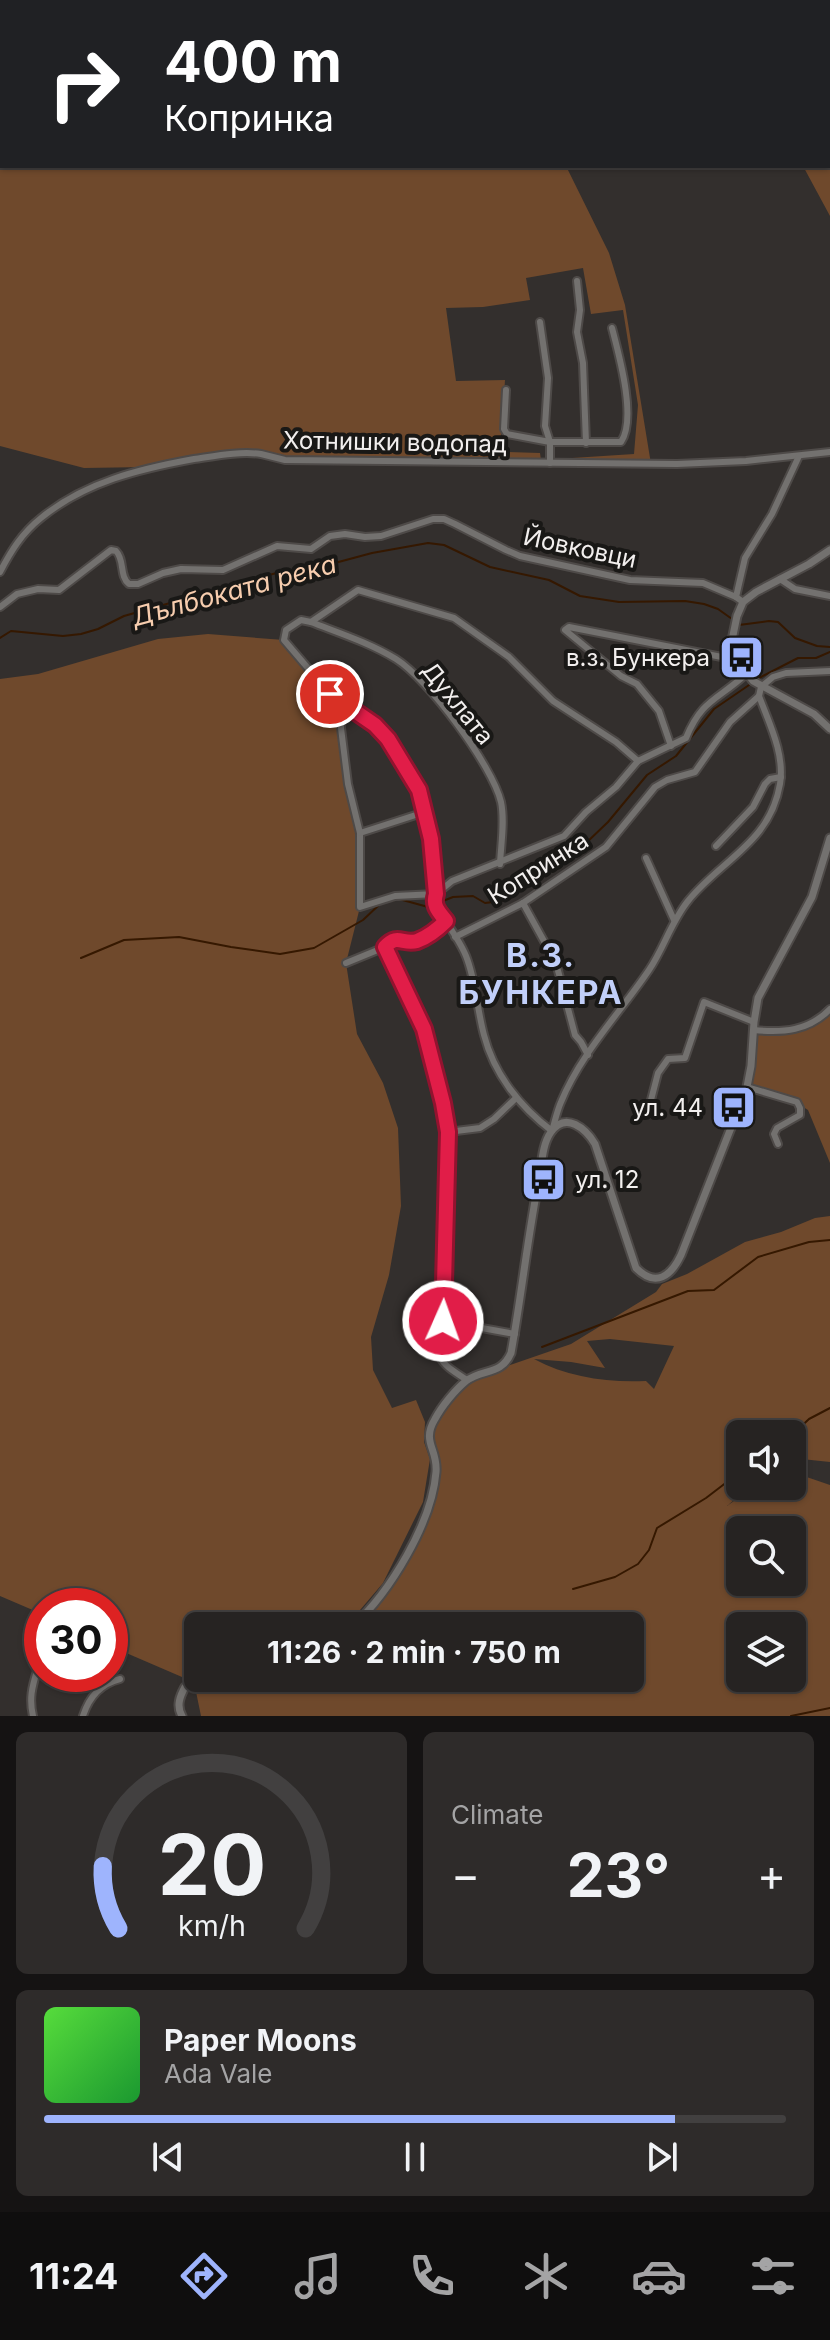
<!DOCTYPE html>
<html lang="en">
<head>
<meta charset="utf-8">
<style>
	:root { --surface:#262322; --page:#2e2b2a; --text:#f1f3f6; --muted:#a4a4a5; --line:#424040; --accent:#9eb4fd }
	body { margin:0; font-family:Inter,sans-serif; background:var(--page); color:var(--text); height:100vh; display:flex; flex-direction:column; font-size:30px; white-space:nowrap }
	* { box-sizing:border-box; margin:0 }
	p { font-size:26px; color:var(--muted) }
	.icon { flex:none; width:44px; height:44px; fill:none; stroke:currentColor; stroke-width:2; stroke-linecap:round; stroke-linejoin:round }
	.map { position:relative; height:1716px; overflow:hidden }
	.side { display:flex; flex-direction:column; gap:16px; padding:16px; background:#151313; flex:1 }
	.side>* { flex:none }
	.banner { position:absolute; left:0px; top:0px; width:830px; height:168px; box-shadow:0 2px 6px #0004,0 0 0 2px var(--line); background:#202124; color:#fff; overflow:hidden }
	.controls { position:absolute; left:726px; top:1420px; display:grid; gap:16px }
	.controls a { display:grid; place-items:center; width:80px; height:80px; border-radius:12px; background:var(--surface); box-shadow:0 2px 6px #0004,0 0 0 2px var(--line); font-size:40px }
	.speed { position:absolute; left:24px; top:1588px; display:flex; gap:16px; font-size:40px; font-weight:700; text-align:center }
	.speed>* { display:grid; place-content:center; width:104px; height:104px; border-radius:50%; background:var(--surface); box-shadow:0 2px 6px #0004,0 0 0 2px var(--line); line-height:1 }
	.speed .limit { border:12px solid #d22; background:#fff; color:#111 }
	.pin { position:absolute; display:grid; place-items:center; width:68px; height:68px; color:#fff; margin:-34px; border:4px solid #fff; border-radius:50%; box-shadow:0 2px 8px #0007 }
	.me { position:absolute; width:88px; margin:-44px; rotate:2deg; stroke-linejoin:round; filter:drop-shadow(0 0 6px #0008) }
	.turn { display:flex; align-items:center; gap:28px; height:168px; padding:0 32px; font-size:36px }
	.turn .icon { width:104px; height:104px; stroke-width:2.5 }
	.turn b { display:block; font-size:56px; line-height:68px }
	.big { font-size:60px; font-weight:700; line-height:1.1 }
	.side .widget { flex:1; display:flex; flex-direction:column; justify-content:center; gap:12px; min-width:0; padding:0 28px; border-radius:12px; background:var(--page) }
	.side .dial { align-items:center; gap:0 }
	.dial svg { height:208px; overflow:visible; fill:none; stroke:var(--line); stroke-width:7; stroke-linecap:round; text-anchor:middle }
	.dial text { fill:var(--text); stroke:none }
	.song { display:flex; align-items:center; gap:24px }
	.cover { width:96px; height:96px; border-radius:12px; background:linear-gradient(135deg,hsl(110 70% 55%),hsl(130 70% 35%)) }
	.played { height:8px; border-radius:4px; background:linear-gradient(90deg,var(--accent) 85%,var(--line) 85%) }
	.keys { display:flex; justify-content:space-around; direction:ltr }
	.heat { display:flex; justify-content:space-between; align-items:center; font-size:44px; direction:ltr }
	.side .tiles { flex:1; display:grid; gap:16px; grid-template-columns:1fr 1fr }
	.widget:last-child { grid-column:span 2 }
	.trip { position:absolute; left:184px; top:1612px; width:460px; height:80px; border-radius:12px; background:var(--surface); box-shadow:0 2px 6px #0004,0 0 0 2px var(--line); font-weight:700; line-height:80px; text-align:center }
	.tab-bar { display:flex; height:128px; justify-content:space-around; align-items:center; background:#0f0e0e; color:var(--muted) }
	.tab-bar .icon { width:56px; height:56px }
	.tab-bar .on { color:var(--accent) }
	.tab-bar b { font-size:36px; color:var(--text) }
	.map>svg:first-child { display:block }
	.green { fill:#6f492c; fill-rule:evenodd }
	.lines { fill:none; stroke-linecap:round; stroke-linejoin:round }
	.stream { stroke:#351800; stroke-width:2 }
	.minor-casing { stroke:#4e4a48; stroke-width:10 }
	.tertiary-casing { stroke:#4e4a48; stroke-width:11 }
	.minor { stroke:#73716f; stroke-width:6 }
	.tertiary { stroke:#73716f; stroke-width:7 }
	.route-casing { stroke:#92132f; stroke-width:20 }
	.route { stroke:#e11d48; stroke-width:14 }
	.labels { text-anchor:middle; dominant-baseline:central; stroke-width:8; stroke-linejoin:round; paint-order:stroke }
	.street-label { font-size:24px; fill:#f2efee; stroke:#191816 }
	.poi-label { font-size:24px; fill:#f2efee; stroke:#191816; text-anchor:end }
	.water-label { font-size:26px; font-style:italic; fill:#f7cdae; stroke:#191816 }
	.district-label { font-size:32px; font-weight:bold; letter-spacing:2px; fill:#c1cff9; stroke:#191816 }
</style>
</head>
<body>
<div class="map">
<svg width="830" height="1716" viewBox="0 0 830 1716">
	<rect width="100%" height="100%" fill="#332f2d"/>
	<!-- green -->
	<g class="green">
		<path d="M 0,0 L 829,0 L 830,55 L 828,56 L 828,2 L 2,2 L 2,166 L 566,166 L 609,253 L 625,305 L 651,464 L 285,460 L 259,454 L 217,456 L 147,467 L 84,468 L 0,446 ZM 583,268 L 591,314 L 623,310 L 638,405 L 634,454 L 541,460 L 540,453 L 504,452 L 501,437 L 505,380 L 456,381 L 446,308 L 483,307 L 530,300 L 526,278 Z"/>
		<polygon points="828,84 830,85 830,216 803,166 828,166"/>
		<polygon points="208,634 284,640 342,704 341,728 360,833 360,907 346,963 357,1034 383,1083 398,1128 401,1206 389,1275 371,1337 373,1370 392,1408 416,1400 425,1422 424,1442 430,1459 423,1502 383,1583 349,1623 344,1626 198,1626 198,1674 182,1677 110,1646 110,1606 42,1606 42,1614 0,1596 0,679 38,674 158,639"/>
		<polygon points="830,1008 830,1163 808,1110 789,1098 747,1087 754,1030 773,1032 813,1024"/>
		<path d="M 830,1216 L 830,1462 L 792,1458 L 792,1434 L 740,1434 L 740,1486 L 750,1486 L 727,1506 L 755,1486 L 792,1486 L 792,1472 L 830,1485 L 830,1716 L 201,1716 L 194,1682 L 213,1678 L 630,1678 L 630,1626 L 353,1626 L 365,1614 L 416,1538 L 437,1467 L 429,1444 L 435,1417 L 467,1380 L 571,1344 L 656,1292 L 662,1284 L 687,1274 L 745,1242 L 781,1232 L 815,1218 ZM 610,1339 L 674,1346 L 654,1389 L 646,1381 C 608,1383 567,1377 534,1359 L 571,1362 L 605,1368 L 587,1341 ZM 740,1530 L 792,1530 L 792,1582 L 740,1582 ZM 740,1626 L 792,1626 L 792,1678 L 740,1678 Z"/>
	</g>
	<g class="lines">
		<!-- stream -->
		<g class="stream">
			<polyline points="737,623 739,625 769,621 778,622 795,638 817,646 830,647"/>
			<polyline points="0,638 11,631 63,636 81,634 98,629 124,616 280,572 305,571 372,553 428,543 444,545 490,567 549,580 580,596 619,602 685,601 704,604 718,609 732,619"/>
			<polyline points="757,679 798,658 816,658 830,652"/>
			<polyline points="386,902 399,899 428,907"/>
			<polyline points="438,903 453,897 473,896 485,903 501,901 523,889 585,844 608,822 647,775 676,756 714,709 752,683"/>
			<polyline points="81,958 124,940 179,937 231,947 280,954 314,948 363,920 380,904"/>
			<polyline points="542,1347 688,1291 714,1290 758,1257 809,1242 830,1240"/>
			<polyline points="792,1435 809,1419 830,1408"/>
			<polyline points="573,1589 615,1577 638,1564 649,1550 657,1528 706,1498 740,1472"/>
			<polyline points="791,1716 830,1708"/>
		</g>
		<defs>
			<g id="minor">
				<polyline points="829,0 830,1"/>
				<polyline points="577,281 580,310 577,332 583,363 586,443"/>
				<polyline points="540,322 548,378 545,426 550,442 550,463"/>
				<path d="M 506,390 L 504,429 L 507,434 L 550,442 L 621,442 C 637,419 619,355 612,328"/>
				<path d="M 0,572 C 11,551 22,533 41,518 C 85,482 139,469 194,459 C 215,456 240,451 261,454 C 269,456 277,458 285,460 L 677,464 L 746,461 L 830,452"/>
				<polyline points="780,579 795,589 830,596"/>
				<polyline points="743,602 736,597 745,558 772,514 799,456"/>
				<path d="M 0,607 L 17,594 L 38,589 L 59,590 L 111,550 L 116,551 C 125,560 119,576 129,584 L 138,584 L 163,573 L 181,569 L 223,570 L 277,546 L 311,549 L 330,536 L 345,534 L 365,537 L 381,536 L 433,519 L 444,519 L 455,524 L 506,550 L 520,556 L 630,580 L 703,583 L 736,597"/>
				<polyline points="311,622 358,590 454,618 509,657 553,701 616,742 638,761"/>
				<path d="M 342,704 L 341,728 L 348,784 L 360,833 L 360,907 L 395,896 L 436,894 L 452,881 L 564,836 L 586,812 L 616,787 L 638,761 L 686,738 C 702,699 718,700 746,674"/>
				<polyline points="671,746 659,711 637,684 621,676 565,630 569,627 737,660"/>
				<polyline points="360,833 425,812"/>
				<polyline points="716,846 753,807 765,784 770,779 781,777"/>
				<polyline points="646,858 674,920"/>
				<path d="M 500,864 C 501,844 505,821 501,802 C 492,765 428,679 396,659 C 370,643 339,633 311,622 L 301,620 L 286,630 L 284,640 L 330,694 L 375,725 L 388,739 L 419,790 L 431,839 L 436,894 L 434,901 L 436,908 C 447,923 459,939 466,956 C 476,981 477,1009 484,1035 C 494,1074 520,1107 552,1131 C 555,1121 557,1111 561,1102 C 581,1053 620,1013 649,970 C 664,948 671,922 688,901 C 721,860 770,843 780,784 C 785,754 769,723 759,696"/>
				<polyline points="523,903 556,963 575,1035 581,1042 588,1055"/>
				<polyline points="455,937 523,903 606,847 655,787 667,780 695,772 730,722 759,696 761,687 773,677 786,673 830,671"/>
				<path d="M 385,947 L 424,1029 L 443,1103 L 448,1132 L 443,1321 C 434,1358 436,1360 467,1380"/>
				<polyline points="346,963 385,947 390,941 397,939 414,942 426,936 446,921"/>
				<path d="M 754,1030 C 783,1033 809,1031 830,1009"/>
				<polyline points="747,1087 797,1102 800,1108 800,1115 777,1128 774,1134 778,1144"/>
				<polyline points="651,1100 658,1073 668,1059 685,1058 704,1002 754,1022"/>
				<polyline points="448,1132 480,1128 494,1119 516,1098"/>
				<polyline points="410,1315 515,1334"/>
				<path d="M 33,1716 C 29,1699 32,1687 37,1671"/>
				<path d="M 83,1716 C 89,1697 100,1684 120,1679"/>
			</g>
			<g id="tertiary">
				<polyline points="830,550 809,564 756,592 743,602 737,616 732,640 737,660 753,681 814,714 830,729"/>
				<path d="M 353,1626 C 390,1592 432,1523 436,1472 C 438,1449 421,1442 435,1419 C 442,1406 455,1390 466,1381 C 483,1368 501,1376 511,1353 C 522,1293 528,1233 540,1174 C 542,1160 543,1143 551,1132 C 566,1111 586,1129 595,1144 L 636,1268 C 656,1288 671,1276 681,1255 L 747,1087 L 751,1066 L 754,1022 L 758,998 L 812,897 L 830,838"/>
				<path d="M 182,1716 C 176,1706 180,1696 185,1687 L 212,1678"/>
			</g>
		</defs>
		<!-- minor casing -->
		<use href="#minor" class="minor-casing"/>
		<!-- tertiary casing -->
		<use href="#tertiary" class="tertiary-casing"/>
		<!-- minor -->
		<use href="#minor" class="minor"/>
		<!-- tertiary -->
		<use href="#tertiary" class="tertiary"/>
	</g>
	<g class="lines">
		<defs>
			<path id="route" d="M 330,694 L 375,725 L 388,739 L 419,790 L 431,839 L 436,894 C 432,906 439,912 446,921 C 438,929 428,937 417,941 C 402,945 398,933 385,947 L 424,1029 L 443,1103 L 448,1132 L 443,1321"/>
		</defs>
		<!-- route casing -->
		<use href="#route" class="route-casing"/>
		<!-- route -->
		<use href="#route" class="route"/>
	</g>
	<!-- icons -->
	<defs>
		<symbol id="bus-square" viewBox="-11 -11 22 22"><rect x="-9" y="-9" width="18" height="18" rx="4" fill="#9eb4fd" stroke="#191816"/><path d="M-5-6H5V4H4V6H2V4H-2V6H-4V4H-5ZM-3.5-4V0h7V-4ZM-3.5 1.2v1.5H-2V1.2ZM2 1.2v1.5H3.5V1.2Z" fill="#111"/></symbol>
	</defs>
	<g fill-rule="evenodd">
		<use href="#bus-square" x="716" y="632" width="51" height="51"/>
		<use href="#bus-square" x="708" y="1082" width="51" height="51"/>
		<use href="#bus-square" x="518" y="1154" width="51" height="51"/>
	</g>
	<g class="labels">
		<!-- street labels -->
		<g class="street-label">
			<text transform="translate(395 442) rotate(1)">Хотнишки водопад</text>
			<text transform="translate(580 548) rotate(12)">Йовковци</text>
			<text transform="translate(458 703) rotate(51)">Духлата</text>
			<text transform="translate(538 868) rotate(-32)">Копринка</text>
		</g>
		<!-- poi labels -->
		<g class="poi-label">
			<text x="710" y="657">в.з. Бункера</text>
			<text x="703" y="1107">ул. 44</text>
			<text x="575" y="1179" text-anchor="start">ул. 12</text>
		</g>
		<!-- water labels -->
		<g class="water-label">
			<text transform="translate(234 590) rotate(-15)">Дълбоката река</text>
		</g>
		<!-- district labels -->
		<g class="district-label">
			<text x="541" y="955">В.З.<tspan x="541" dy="37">БУНКЕРА</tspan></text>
		</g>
	</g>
</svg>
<div class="controls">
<a><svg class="icon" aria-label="sound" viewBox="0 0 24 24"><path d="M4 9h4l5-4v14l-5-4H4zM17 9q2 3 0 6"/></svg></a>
<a><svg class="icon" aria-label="search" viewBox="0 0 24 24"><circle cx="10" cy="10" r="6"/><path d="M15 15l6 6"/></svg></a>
<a><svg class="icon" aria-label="layers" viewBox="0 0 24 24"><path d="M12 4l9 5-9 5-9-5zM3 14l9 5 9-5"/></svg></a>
</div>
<div class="speed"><div class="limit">30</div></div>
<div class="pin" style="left:330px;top:694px;background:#d93025"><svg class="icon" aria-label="arrive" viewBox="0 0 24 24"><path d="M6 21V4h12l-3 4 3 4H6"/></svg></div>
<svg class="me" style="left:443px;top:1321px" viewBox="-20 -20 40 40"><circle r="17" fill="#e11d48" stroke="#fff" stroke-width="3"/><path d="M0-11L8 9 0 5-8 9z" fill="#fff"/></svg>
<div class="trip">11:26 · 2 min · 750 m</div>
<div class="banner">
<div class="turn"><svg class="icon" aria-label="right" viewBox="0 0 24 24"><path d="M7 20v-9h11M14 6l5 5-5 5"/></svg><div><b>400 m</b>Копринка</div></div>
</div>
</div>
<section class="side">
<div class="tiles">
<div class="widget dial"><svg viewBox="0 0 100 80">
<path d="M14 69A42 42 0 1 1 86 69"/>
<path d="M14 69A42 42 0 0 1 8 45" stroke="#9eb4fd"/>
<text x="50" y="56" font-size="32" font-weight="700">20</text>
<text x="50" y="72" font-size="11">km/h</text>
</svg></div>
<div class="widget"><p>Climate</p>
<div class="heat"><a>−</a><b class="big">23°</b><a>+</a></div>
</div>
<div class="widget">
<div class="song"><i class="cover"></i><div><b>Paper Moons</b><p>Ada Vale</p></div></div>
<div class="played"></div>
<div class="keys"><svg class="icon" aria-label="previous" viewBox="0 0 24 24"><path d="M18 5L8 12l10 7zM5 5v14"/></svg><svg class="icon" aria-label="pause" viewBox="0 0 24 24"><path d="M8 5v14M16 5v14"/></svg><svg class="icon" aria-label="next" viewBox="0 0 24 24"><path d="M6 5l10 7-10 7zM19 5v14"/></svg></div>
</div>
</div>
</section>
<nav class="tab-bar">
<b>11:24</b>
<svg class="icon on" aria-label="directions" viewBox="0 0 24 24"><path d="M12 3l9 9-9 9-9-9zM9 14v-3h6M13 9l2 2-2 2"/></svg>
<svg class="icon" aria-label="music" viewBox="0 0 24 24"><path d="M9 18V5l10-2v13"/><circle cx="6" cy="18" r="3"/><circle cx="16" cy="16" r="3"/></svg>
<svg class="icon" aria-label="phone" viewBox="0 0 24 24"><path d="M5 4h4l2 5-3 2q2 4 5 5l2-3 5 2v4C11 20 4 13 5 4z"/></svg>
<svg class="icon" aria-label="climate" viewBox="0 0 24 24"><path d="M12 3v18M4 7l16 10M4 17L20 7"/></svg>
<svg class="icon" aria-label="car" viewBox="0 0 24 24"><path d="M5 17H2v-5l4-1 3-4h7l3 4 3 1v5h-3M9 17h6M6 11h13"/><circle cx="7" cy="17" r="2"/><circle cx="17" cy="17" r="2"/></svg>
<svg class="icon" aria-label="filters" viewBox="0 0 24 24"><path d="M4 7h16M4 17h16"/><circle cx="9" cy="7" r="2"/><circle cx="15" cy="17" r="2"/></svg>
</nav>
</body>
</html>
